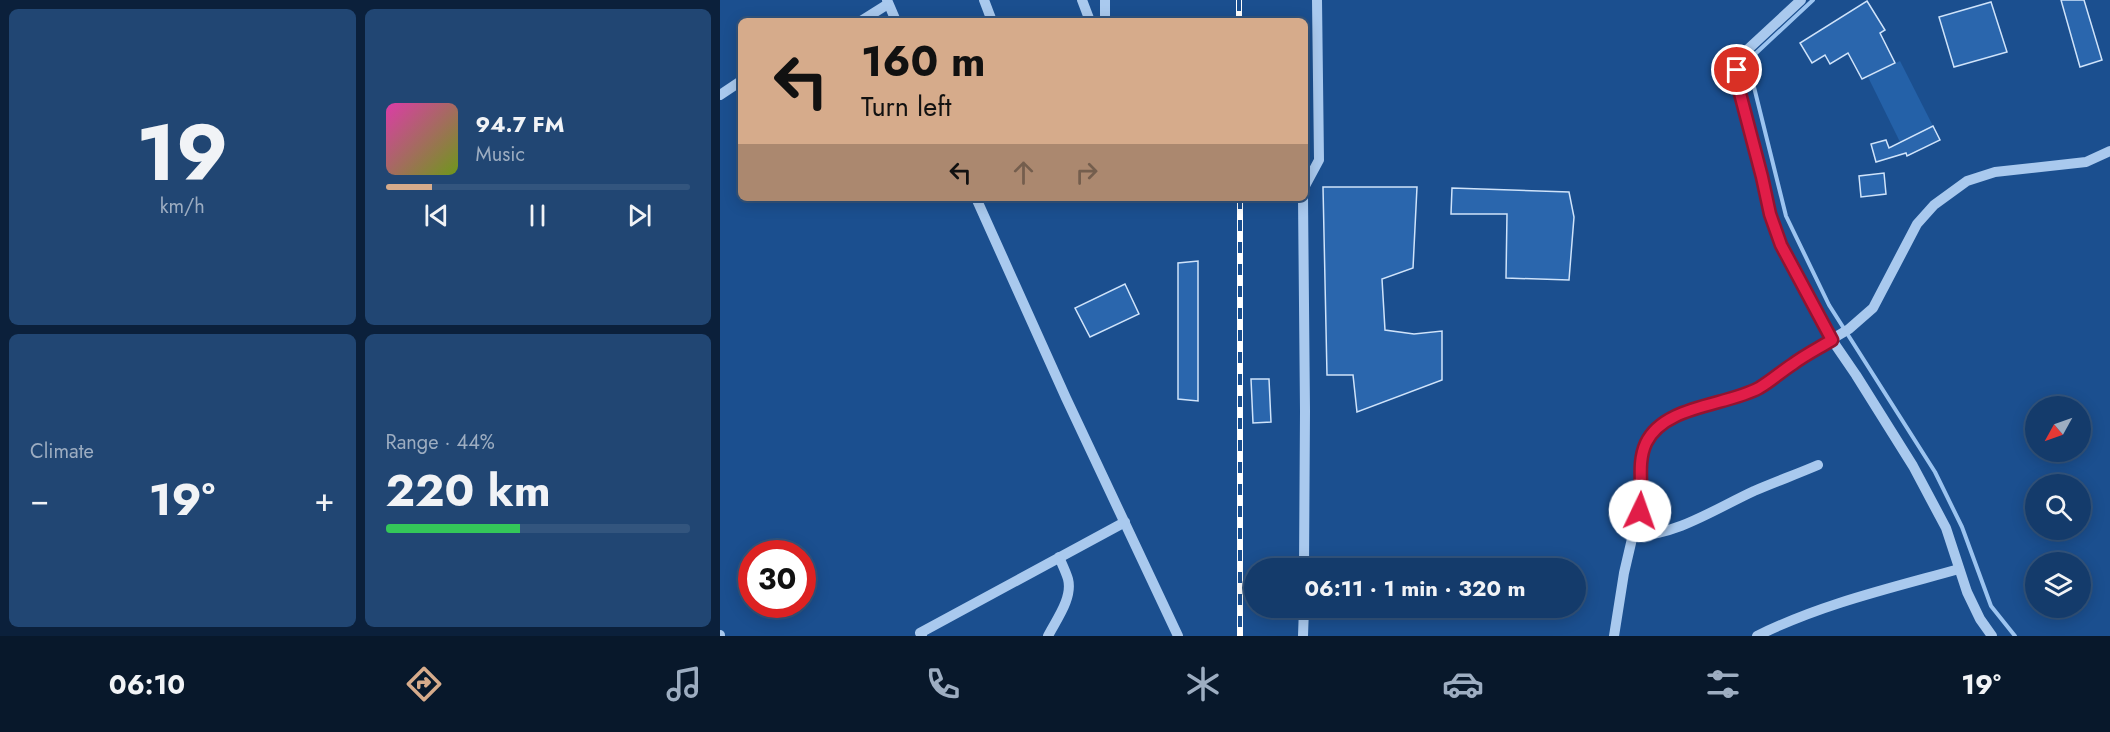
<!DOCTYPE html>
<html lang="en">
<head>
<meta charset="utf-8">
<style>
	:root { --surface:#143b6b; --page:#214673; --text:#f1f3f6; --muted:#9dadc1; --line:#33557e; --accent:#d6ab8b }
	body { margin:0; font-family:Jost,sans-serif; background:var(--page); color:var(--text); height:100vh; display:flex; flex-direction:column; font-size:22px; white-space:nowrap }
	* { box-sizing:border-box; margin:0 }
	p { font-size:20px; color:var(--muted) }
	.icon { flex:none; width:33px; height:33px; fill:none; stroke:currentColor; stroke-width:2; stroke-linecap:round; stroke-linejoin:round }
	.map { position:relative; flex:1; overflow:hidden }
	.drawer { display:flex; flex-direction:column; gap:9px; padding:9px; background:#0b203b; width:720px }
	.drawer>* { flex:none }
	.banner { position:absolute; left:18px; top:18px; width:570px; height:183px; border-radius:9px; box-shadow:0 3px 15px #0003,0 0 0 2px var(--line); background:#d6ab8b; color:#111; overflow:hidden }
	.needle { width:39px; rotate:230deg }
	.buttons { position:absolute; left:1305px; top:396px; display:grid; gap:12px }
	.buttons a { display:grid; place-items:center; width:66px; height:66px; border-radius:50%; background:var(--surface); box-shadow:0 3px 15px #0003,0 0 0 2px var(--line); font-size:30px }
	.speed { position:absolute; left:18px; top:540px; display:flex; gap:12px; font-size:30px; font-weight:700; text-align:center }
	.speed>* { display:grid; place-content:center; width:78px; height:78px; border-radius:50%; background:var(--surface); box-shadow:0 3px 15px #0003,0 0 0 2px var(--line); line-height:1 }
	.speed .limit { border:9px solid #d22; background:#fff; color:#111 }
	.pin { position:absolute; display:grid; place-items:center; width:51px; height:51px; color:#fff; margin:-26px; border:3px solid #fff; border-radius:50%; box-shadow:0 2px 6px #0007 }
	.me { position:absolute; width:66px; margin:-33px; rotate:3deg; stroke-linejoin:round; filter:drop-shadow(0 0 4px #0008) }
	.turn { display:flex; align-items:center; gap:21px; height:126px; padding:0 24px; font-size:27px }
	.turn .icon { width:78px; height:78px; stroke-width:2.5 }
	.turn b { display:block; font-size:42px; line-height:51px }
	.lanes { display:flex; align-items:center; height:57px; padding:0 24px; background:#0003; justify-content:center; gap:30px; direction:ltr }
	.lanes .off { opacity:.35 }
	.big { font-size:45px; font-weight:700; line-height:1.1 }
	.drawer .tile { flex:1; display:flex; flex-direction:column; justify-content:center; gap:9px; min-width:0; padding:0 21px; border-radius:9px; background:var(--page) }
	.drawer .dial { align-items:center; gap:0 }
	.dial b { font-size:78px; line-height:1 }
	.song { display:flex; align-items:center; gap:18px }
	.cover { width:72px; height:72px; border-radius:9px; background:linear-gradient(135deg,hsl(320 70% 55%),hsl(80 70% 35%)) }
	.played { height:6px; border-radius:3px; background:linear-gradient(90deg,var(--accent) 15%,var(--line) 15%) }
	.keys { display:flex; justify-content:space-around; direction:ltr }
	.heat { display:flex; justify-content:space-between; align-items:center; font-size:33px; direction:ltr }
	.charge { height:9px; border-radius:4px; background:linear-gradient(90deg,#34c759 44%,var(--line) 0) }
	.drawer .tiles { flex:1; display:grid; gap:9px; grid-template-columns:repeat(2,1fr) }
	.trip { position:absolute; left:524px; top:558px; width:342px; height:60px; border-radius:30px; background:var(--surface); box-shadow:0 3px 15px #0003,0 0 0 2px var(--line); font-weight:700; line-height:60px; text-align:center }
	.tab-bar { display:flex; height:96px; justify-content:space-around; align-items:center; background:#08182b; color:var(--muted) }
	.tab-bar .icon { width:42px; height:42px }
	.tab-bar .current { color:var(--accent) }
	.tab-bar b { font-size:27px; color:var(--text) }
	main { display:flex; flex:1; min-height:0 }
	.map>svg:first-child { display:block }
	.green { fill:#2461a8 }
	.lines { fill:none; stroke-linecap:round; stroke-linejoin:round }
	.stream { stroke:#9cc4f0; stroke-width:4 }
	.building { fill:#2a66ad; stroke:#cfe3fa; stroke-width:1.5 }
	.minor { stroke:#a9c9ee; stroke-width:10 }
	.rail-casing { stroke:#fff; stroke-width:6 }
	.rail { stroke:#1b4f8f; stroke-width:4; stroke-dasharray:11; stroke-linecap:butt }
	.route-casing { stroke:#92132f; stroke-width:15 }
	.route { stroke:#e11d48; stroke-width:10 }
</style>
</head>
<body>
<main>
<section class="drawer">
<div class="tiles">
<div class="tile dial"><b>19</b><p>km/h</p></div>
<div class="tile">
<div class="song"><i class="cover"></i><div><b>94.7 FM</b><p>Music</p></div></div>
<div class="played"></div>
<div class="keys"><svg class="icon" aria-label="previous" viewBox="0 0 24 24"><path d="M18 5L8 12l10 7zM5 5v14"/></svg><svg class="icon" aria-label="pause" viewBox="0 0 24 24"><path d="M8 5v14M16 5v14"/></svg><svg class="icon" aria-label="next" viewBox="0 0 24 24"><path d="M6 5l10 7-10 7zM19 5v14"/></svg></div>
</div>
<div class="tile"><p>Climate</p>
<div class="heat"><a>−</a><b class="big">19°</b><a>+</a></div>
</div>
<div class="tile"><p>Range · 44%</p><b class="big">220 km</b><div class="charge"></div></div>
</div>
</section>
<div class="map">
<svg width="1390" height="636" viewBox="0 0 1390 636">
	<rect width="100%" height="100%" fill="#1b4f8f"/>
	<!-- green -->
	<polygon class="green" points="1180,61 1213,126 1180,142 1148,77"/>
	<g class="lines">
		<!-- stream -->
		<polyline class="stream" points="1093,0 1033,56 1030,71 1066,216 1109,305 1215,472 1242,527 1271,606 1295,636"/>
	</g>
	<!-- building -->
	<g class="building">
		<polygon points="1341,0 1364,0 1382,60 1360,67"/>
		<polygon points="1147,1 1165,30 1160,33 1175,63 1142,79 1128,53 1110,64 1105,55 1092,63 1080,43"/>
		<polygon points="1271,2 1287,52 1234,67 1219,17"/>
		<polygon points="1213,126 1220,140 1187,156 1186,153 1156,162 1151,144 1166,140 1169,148"/>
		<polygon points="1164,173 1166,194 1141,197 1139,176"/>
		<polygon points="603,187 697,187 693,268 662,279 665,330 694,334 722,331 722,380 637,412 633,375 607,375"/>
		<polygon points="732,188 849,192 854,217 849,280 786,278 787,214 731,214"/>
		<polygon points="478,261 478,401 458,399 458,263"/>
		<polygon points="405,284 419,314 370,337 355,308"/>
		<polygon points="531,379 549,379 551,422 533,423"/>
	</g>
	<g class="lines">
		<!-- minor -->
		<g class="minor">
			<polyline points="167,0 176,21"/>
			<polyline points="264,0 272,21"/>
			<polyline points="362,0 370,21"/>
			<polyline points="1081,0 1025,52 1018,65 1017,82 1042,177 1049,214 1061,245 1112,340 1136,375 1193,466 1226,528 1247,592 1260,619 1272,636"/>
			<polyline points="141,21 168,4"/>
			<polyline points="385,21 385,0"/>
			<polyline points="0,95 21,81"/>
			<polyline points="585,186 599,160 597,0"/>
			<polyline points="256,198 346,398 458,636"/>
			<polyline points="583,198 585,411 584,568"/>
			<path d="M 914,536 C 957,535 995,509 1034,491 C 1055,482 1077,474 1098,465"/>
			<polyline points="0,635 0,636"/>
			<polyline points="202,636 200,633 405,522"/>
			<path d="M 328,636 C 336,620 353,598 348,579 C 346,572 342,564 339,557"/>
			<polyline points="583,636 584,608"/>
			<polyline points="894,636 904,573 922,496 920,470 922,454 927,441 933,433 955,417 976,408 1018,397 1040,387 1085,355 1129,329 1153,308 1197,224 1214,205 1247,181 1275,172 1366,162 1390,151"/>
			<path d="M 1037,636 C 1101,604 1171,588 1239,569"/>
		</g>
		<defs>
			<g id="rail">
				<polyline points="519,0 519,21"/>
				<polyline points="520,198 520,636"/>
			</g>
		</defs>
		<!-- rail casing -->
		<use href="#rail" class="rail-casing"/>
		<!-- rail -->
		<use href="#rail" class="rail"/>
	</g>
	<g class="lines">
		<defs>
			<path id="route" d="M 920,511 C 924,488 916,465 926,443 C 944,405 1006,406 1039,388 C 1051,381 1062,371 1073,364 C 1085,355 1099,348 1112,340 L 1061,245 L 1050,214 L 1042,177 L 1017,82 L 1017,70"/>
		</defs>
		<!-- route casing -->
		<use href="#route" class="route-casing"/>
		<!-- route -->
		<use href="#route" class="route"/>
	</g>
</svg>
<div class="buttons">
<a><svg class="needle" viewBox="-14 -14 28 28"><path d="M0-13l5 13h-10z" fill="#e53935"/><path d="M0 13l5-13h-10z" fill="#9dadc1"/></svg></a>
<a><svg class="icon" aria-label="search" viewBox="0 0 24 24"><circle cx="10" cy="10" r="6"/><path d="M15 15l6 6"/></svg></a>
<a><svg class="icon" aria-label="layers" viewBox="0 0 24 24"><path d="M12 4l9 5-9 5-9-5zM3 14l9 5 9-5"/></svg></a>
</div>
<div class="speed"><div class="limit">30</div></div>
<div class="pin" style="left:1017px;top:70px;background:#d93025"><svg class="icon" aria-label="arrive" viewBox="0 0 24 24"><path d="M6 21V4h12l-3 4 3 4H6"/></svg></div>
<svg class="me" style="left:920px;top:511px" viewBox="-20 -20 40 40"><circle r="19" fill="#fff"/><path d="M0-13L10 11 0 6-10 11z" fill="#e11d48"/></svg>
<div class="trip">06:11 · 1 min · 320 m</div>
<div class="banner">
<div class="turn"><svg class="icon" aria-label="left" viewBox="0 0 24 24"><path d="M17 20v-9H6M10 6l-5 5 5 5"/></svg><div><b>160 m</b>Turn left</div></div>
<div class="lanes"><svg class="icon" aria-label="left" viewBox="0 0 24 24"><path d="M17 20v-9H6M10 6l-5 5 5 5"/></svg><svg class="icon off" aria-label="ahead" viewBox="0 0 24 24"><path d="M12 20V5M6 11l6-6 6 6"/></svg><svg class="icon off" aria-label="right" viewBox="0 0 24 24"><path d="M7 20v-9h11M14 6l5 5-5 5"/></svg></div>
</div>
</div>
</main>
<nav class="tab-bar">
<b>06:10</b>
<svg class="icon current" aria-label="directions" viewBox="0 0 24 24"><path d="M12 3l9 9-9 9-9-9zM9 14v-3h6M13 9l2 2-2 2"/></svg>
<svg class="icon" aria-label="music" viewBox="0 0 24 24"><path d="M9 18V5l10-2v13"/><circle cx="6" cy="18" r="3"/><circle cx="16" cy="16" r="3"/></svg>
<svg class="icon" aria-label="phone" viewBox="0 0 24 24"><path d="M5 4h4l2 5-3 2q2 4 5 5l2-3 5 2v4C11 20 4 13 5 4z"/></svg>
<svg class="icon" aria-label="climate" viewBox="0 0 24 24"><path d="M12 3v18M4 7l16 10M4 17L20 7"/></svg>
<svg class="icon" aria-label="car" viewBox="0 0 24 24"><path d="M5 17H2v-5l4-1 3-4h7l3 4 3 1v5h-3M9 17h6M6 11h13"/><circle cx="7" cy="17" r="2"/><circle cx="17" cy="17" r="2"/></svg>
<svg class="icon" aria-label="filters" viewBox="0 0 24 24"><path d="M4 7h16M4 17h16"/><circle cx="9" cy="7" r="2"/><circle cx="15" cy="17" r="2"/></svg>
<b>19°</b>
</nav>
</body>
</html>
